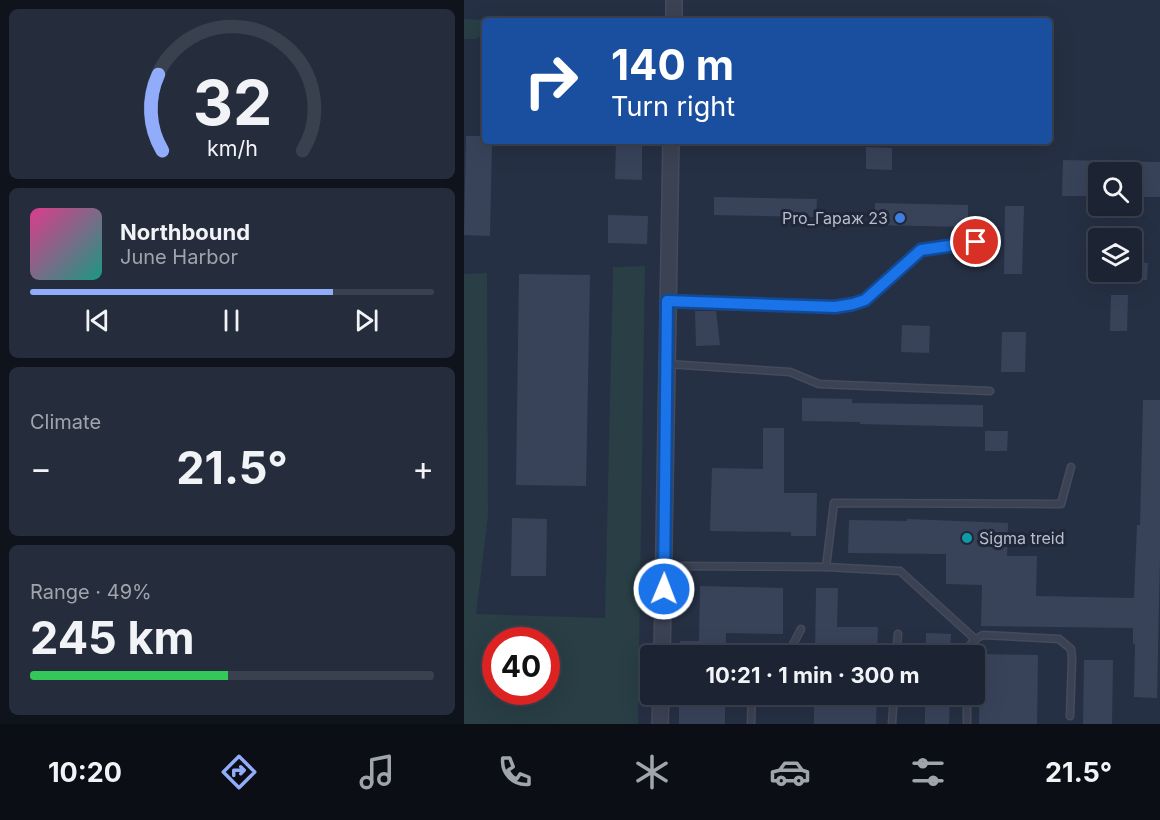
<!DOCTYPE html>
<html lang="en">
<head>
<meta charset="utf-8">
<style>
	:root { --surface:#1c2433; --page:#252c3b; --text:#f1f3f6; --muted:#a0a4ac; --line:#3a414e; --accent:#90acfb }
	body { margin:0; font-family:Inter,sans-serif; background:var(--page); color:var(--text); height:100vh; display:flex; flex-direction:column; font-size:22px; white-space:nowrap }
	* { box-sizing:border-box; margin:0 }
	p { font-size:20px; color:var(--muted) }
	.icon { flex:none; width:33px; height:33px; fill:none; stroke:currentColor; stroke-width:2; stroke-linecap:round; stroke-linejoin:round }
	.map { position:relative; flex:1; overflow:hidden }
	.sheet { display:flex; flex-direction:column; gap:9px; padding:9px; background:#0f141c; width:464px }
	.sheet>* { flex:none }
	.guide { position:absolute; left:18px; top:18px; width:570px; height:126px; border-radius:6px; box-shadow:0 6px 24px #0002,0 0 0 2px var(--line); background:#1a4fa0; color:#fff; overflow:hidden }
	.controls { position:absolute; left:624px; top:162px; display:grid; gap:12px }
	.controls a { display:grid; place-items:center; width:54px; height:54px; border-radius:6px; background:var(--surface); box-shadow:0 6px 24px #0002,0 0 0 2px var(--line); font-size:30px }
	.speed { position:absolute; left:18px; top:627px; display:flex; gap:12px; font-size:30px; font-weight:700; text-align:center }
	.speed>* { display:grid; place-content:center; width:78px; height:78px; border-radius:50%; background:var(--surface); box-shadow:0 6px 24px #0002,0 0 0 2px var(--line); line-height:1 }
	.speed .limit { border:9px solid #d22; background:#fff; color:#111 }
	.pin { position:absolute; display:grid; place-items:center; width:51px; height:51px; color:#fff; margin:-26px; border:3px solid #fff; border-radius:50%; box-shadow:0 2px 6px #0007 }
	.me { position:absolute; width:66px; margin:-33px; rotate:1deg; stroke-linejoin:round; filter:drop-shadow(0 0 4px #0008) }
	.turn { display:flex; align-items:center; gap:21px; height:126px; padding:0 30px; font-size:27px }
	.turn .icon { width:78px; height:78px; stroke-width:2.5 }
	.turn b { display:block; font-size:42px; line-height:51px }
	.big { font-size:45px; font-weight:700; line-height:1.1 }
	.sheet .card { flex:1; display:flex; flex-direction:column; justify-content:center; gap:9px; min-width:0; padding:0 21px; border-radius:9px; background:var(--page) }
	.sheet .dial { align-items:center; gap:0 }
	.dial svg { height:156px; overflow:visible; fill:none; stroke:var(--line); stroke-width:7; stroke-linecap:round; text-anchor:middle }
	.dial text { fill:var(--text); stroke:none }
	.song { display:flex; align-items:center; gap:18px }
	.cover { width:72px; height:72px; border-radius:9px; background:linear-gradient(135deg,hsl(330 70% 55%),hsl(170 70% 35%)) }
	.played { height:6px; border-radius:3px; background:linear-gradient(90deg,var(--accent) 75%,var(--line) 75%) }
	.keys { display:flex; justify-content:space-around; direction:ltr }
	.heat { display:flex; justify-content:space-between; align-items:center; font-size:33px; direction:ltr }
	.charge { height:9px; border-radius:4px; background:linear-gradient(90deg,#34c759 49%,var(--line) 0) }
	.trip { position:absolute; left:176px; top:645px; width:345px; height:60px; border-radius:6px; background:var(--surface); box-shadow:0 6px 24px #0002,0 0 0 2px var(--line); font-weight:700; line-height:60px; text-align:center }
	.tab-bar { display:flex; height:96px; justify-content:space-around; align-items:center; background:#0b0e14; color:var(--muted) }
	.tab-bar .icon { width:42px; height:42px }
	.tab-bar .on { color:var(--accent) }
	.tab-bar b { font-size:27px; color:var(--text) }
	main { display:flex; flex:1; min-height:0 }
	.map>svg:first-child { display:block }
	.green { fill:#293e45; fill-rule:evenodd }
	.building { fill:#38435a }
	.lines { fill:none; stroke-linecap:round; stroke-linejoin:round }
	.service-casing { stroke:#454b5d; stroke-width:9 }
	.tertiary-casing { stroke:#454b5d; stroke-width:18 }
	.service { stroke:#3b4253; stroke-width:6 }
	.tertiary { stroke:#3b4253; stroke-width:15 }
	.route-casing { stroke:#114b97; stroke-width:15 }
	.route { stroke:#1a73e8; stroke-width:10 }
	.shop-dot { fill:#3f7fe0; stroke:#202739; stroke-width:2 }
	.culture-dot { fill:#0f9aa8; stroke:#202739; stroke-width:2 }
	.labels { text-anchor:middle; dominant-baseline:central; stroke-width:6; stroke-linejoin:round; paint-order:stroke }
	.poi-label { font-size:16px; fill:#b8becd; stroke:#202739; text-anchor:end }
</style>
</head>
<body>
<main>
<section class="sheet">
<div class="card dial"><svg viewBox="0 0 100 80">
<path d="M14 69A42 42 0 1 1 86 69"/>
<path d="M14 69A42 42 0 0 1 12 30" stroke="#90acfb"/>
<text x="50" y="56" font-size="32" font-weight="700">32</text>
<text x="50" y="72" font-size="11">km/h</text>
</svg></div>
<div class="card">
<div class="song"><i class="cover"></i><div><b>Northbound</b><p>June Harbor</p></div></div>
<div class="played"></div>
<div class="keys"><svg class="icon" aria-label="previous" viewBox="0 0 24 24"><path d="M18 5L8 12l10 7zM5 5v14"/></svg><svg class="icon" aria-label="pause" viewBox="0 0 24 24"><path d="M8 5v14M16 5v14"/></svg><svg class="icon" aria-label="next" viewBox="0 0 24 24"><path d="M6 5l10 7-10 7zM19 5v14"/></svg></div>
</div>
<div class="card"><p>Climate</p>
<div class="heat"><a>−</a><b class="big">21.5°</b><a>+</a></div>
</div>
<div class="card"><p>Range · 49%</p><b class="big">245 km</b><div class="charge"></div></div>
</section>
<div class="map">
<svg width="697" height="724" viewBox="0 0 697 724">
	<rect width="100%" height="100%" fill="#263044"/>
	<!-- green -->
	<g class="green">
		<polygon points="0,19 39,21 21,21 21,33 12,39 0,39"/>
		<path d="M 181,266 L 174,724 L 0,724 L 0,274 L 23,273 L 24,516 L 12,614 L 141,618 L 149,267 ZM 32,640 L 82,640 L 82,692 L 32,692 Z"/>
	</g>
	<!-- building -->
	<g class="building">
		<polygon points="2,136 21,136 21,141 28,141 26,236 0,235"/>
		<polygon points="152,141 178,141 178,180 151,179"/>
		<polygon points="402,147 428,148 428,170 402,169"/>
		<polygon points="599,160 696,162 696,197 668,197 668,172 634,172 634,196 598,196"/>
		<polygon points="250,197 353,199 352,217 250,215"/>
		<polygon points="411,203 504,205 504,227 410,225"/>
		<polygon points="541,206 560,206 558,274 540,274"/>
		<polygon points="144,215 184,216 183,244 144,243"/>
		<polygon points="671,262 684,263 683,280 671,280"/>
		<polygon points="55,274 126,275 122,486 52,485"/>
		<polygon points="647,295 664,295 663,331 646,331"/>
		<polygon points="231,311 252,311 256,345 232,346"/>
		<polygon points="438,325 466,326 465,353 437,352"/>
		<polygon points="538,332 562,332 561,372 537,372"/>
		<polygon points="338,398 388,399 388,403 519,405 519,427 396,424 396,422 338,421"/>
		<polygon points="679,400 696,400 696,555 693,698 670,697 671,644 669,644 669,628 517,626 518,585 482,584 482,554 384,553 385,520 443,521 443,519 544,523 543,556 573,556 572,596 670,598 673,525 676,525"/>
		<polygon points="299,428 320,428 320,493 353,493 352,536 327,536 327,532 246,531 248,468 299,469"/>
		<polygon points="521,431 544,431 543,451 521,451"/>
		<polygon points="48,518 83,519 82,576 47,576"/>
		<polygon points="236,586 319,588 319,634 262,633 262,656 216,656 216,641 235,641"/>
		<polygon points="352,588 374,588 373,627 414,627 413,656 351,656"/>
		<polygon points="462,633 487,634 486,656 462,656"/>
		<polygon points="516,654 574,655 573,724 515,724"/>
		<polygon points="620,660 649,660 648,724 619,724"/>
		<rect x="215" y="694" width="46" height="30"/>
		<polygon points="350,694 413,694 412,724 350,724"/>
		<polygon points="461,694 486,694 485,724 461,724"/>
	</g>
	<g class="lines">
		<defs>
			<g id="service">
				<polyline points="204,301 371,307 389,304 401,300 457,250 512,242"/>
				<polyline points="203,364 326,372 355,384 526,391"/>
				<polyline points="201,566 362,567 436,571 511,639"/>
				<polyline points="362,567 370,503 597,504 607,467"/>
				<polyline points="323,656 337,629"/>
				<polyline points="432,656 434,634"/>
				<path d="M 504,656 C 504,644 509,640 519,635 L 595,639 L 607,649 L 608,658 L 606,716"/>
				<polyline points="287,724 288,694"/>
				<polyline points="428,724 430,694"/>
				<polyline points="503,724 503,694"/>
			</g>
			<g id="tertiary">
				<polyline points="210,21 210,0"/>
				<polyline points="198,656 207,141"/>
				<polyline points="196,724 197,694"/>
			</g>
		</defs>
		<!-- service casing -->
		<use href="#service" class="service-casing"/>
		<!-- tertiary casing -->
		<use href="#tertiary" class="tertiary-casing"/>
		<!-- service -->
		<use href="#service" class="service"/>
		<!-- tertiary -->
		<use href="#tertiary" class="tertiary"/>
	</g>
	<g class="lines">
		<defs>
			<polyline id="route" points="200,589 203,301 371,307 389,304 401,300 457,250 512,242"/>
		</defs>
		<!-- route casing -->
		<use href="#route" class="route-casing"/>
		<!-- route -->
		<use href="#route" class="route"/>
	</g>
	<!-- markers -->
	<circle class="shop-dot" cx="436" cy="218" r="6"/>
	<circle class="culture-dot" cx="503" cy="538" r="6"/>
	<g class="labels">
		<!-- poi labels -->
		<g class="poi-label">
			<text x="424" y="218">Pro_Гараж 23</text>
			<text x="515" y="538" text-anchor="start">Sigma treid</text>
		</g>
	</g>
</svg>
<div class="controls">
<a><svg class="icon" aria-label="search" viewBox="0 0 24 24"><circle cx="10" cy="10" r="6"/><path d="M15 15l6 6"/></svg></a>
<a><svg class="icon" aria-label="layers" viewBox="0 0 24 24"><path d="M12 4l9 5-9 5-9-5zM3 14l9 5 9-5"/></svg></a>
</div>
<div class="speed"><div class="limit">40</div></div>
<div class="pin" style="left:512px;top:242px;background:#d93025"><svg class="icon" aria-label="arrive" viewBox="0 0 24 24"><path d="M6 21V4h12l-3 4 3 4H6"/></svg></div>
<svg class="me" style="left:200px;top:589px" viewBox="-20 -20 40 40"><circle r="17" fill="#1a73e8" stroke="#fff" stroke-width="3"/><path d="M0-11L8 9 0 5-8 9z" fill="#fff"/></svg>
<div class="trip">10:21 · 1 min · 300 m</div>
<div class="guide">
<div class="turn"><svg class="icon" aria-label="right" viewBox="0 0 24 24"><path d="M7 20v-9h11M14 6l5 5-5 5"/></svg><div><b>140 m</b>Turn right</div></div>
</div>
</div>
</main>
<nav class="tab-bar">
<b>10:20</b>
<svg class="icon on" aria-label="directions" viewBox="0 0 24 24"><path d="M12 3l9 9-9 9-9-9zM9 14v-3h6M13 9l2 2-2 2"/></svg>
<svg class="icon" aria-label="music" viewBox="0 0 24 24"><path d="M9 18V5l10-2v13"/><circle cx="6" cy="18" r="3"/><circle cx="16" cy="16" r="3"/></svg>
<svg class="icon" aria-label="phone" viewBox="0 0 24 24"><path d="M5 4h4l2 5-3 2q2 4 5 5l2-3 5 2v4C11 20 4 13 5 4z"/></svg>
<svg class="icon" aria-label="climate" viewBox="0 0 24 24"><path d="M12 3v18M4 7l16 10M4 17L20 7"/></svg>
<svg class="icon" aria-label="car" viewBox="0 0 24 24"><path d="M5 17H2v-5l4-1 3-4h7l3 4 3 1v5h-3M9 17h6M6 11h13"/><circle cx="7" cy="17" r="2"/><circle cx="17" cy="17" r="2"/></svg>
<svg class="icon" aria-label="filters" viewBox="0 0 24 24"><path d="M4 7h16M4 17h16"/><circle cx="9" cy="7" r="2"/><circle cx="15" cy="17" r="2"/></svg>
<b>21.5°</b>
</nav>
</body>
</html>
